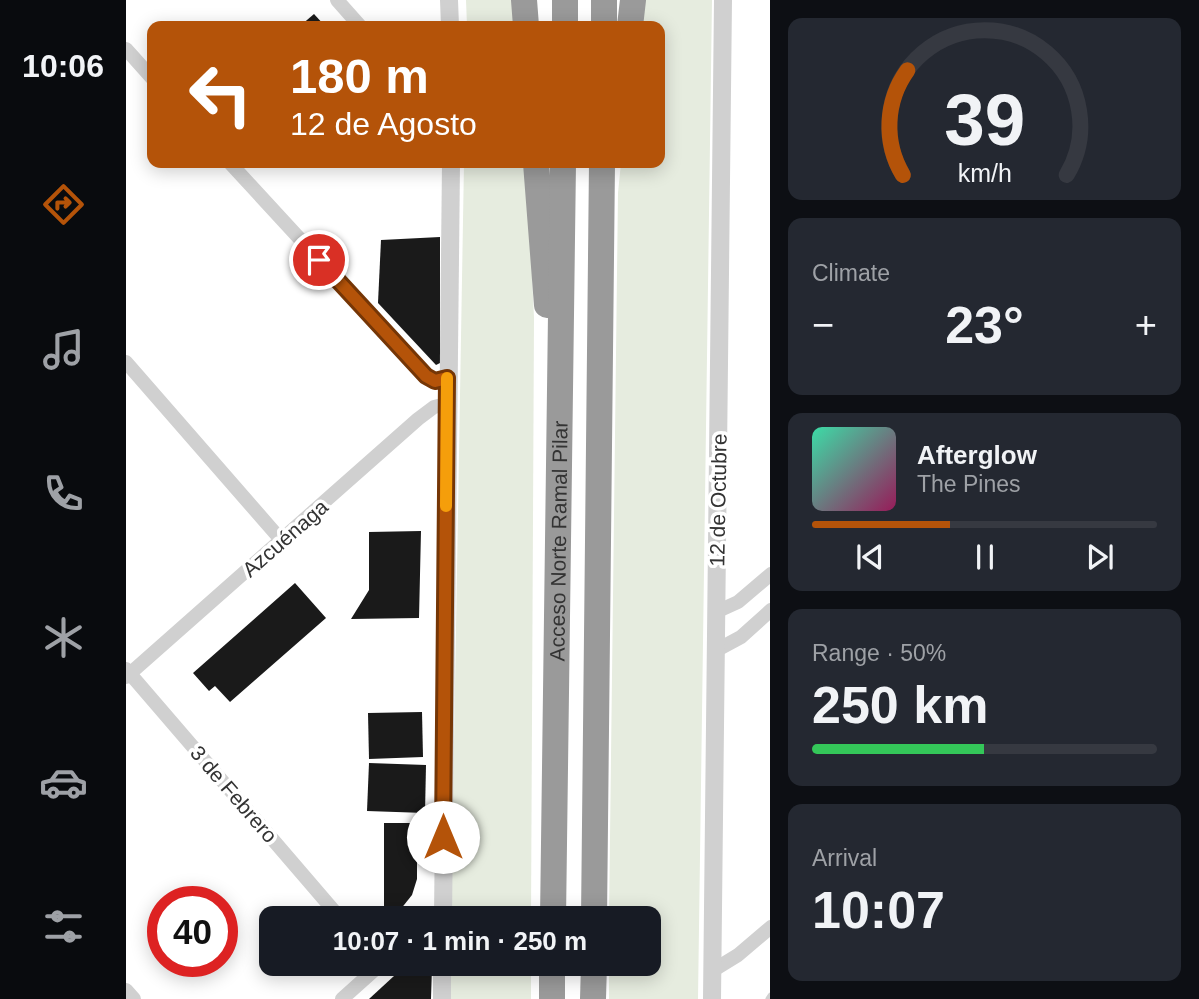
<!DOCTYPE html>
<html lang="en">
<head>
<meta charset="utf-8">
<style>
	:root { --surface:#171b24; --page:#242831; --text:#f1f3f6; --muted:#9ea1a6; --line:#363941; --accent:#b45309 }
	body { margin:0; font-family:Helvetica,sans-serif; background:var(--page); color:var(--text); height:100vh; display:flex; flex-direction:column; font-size:26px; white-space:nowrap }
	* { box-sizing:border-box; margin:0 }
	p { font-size:23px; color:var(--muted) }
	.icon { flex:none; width:38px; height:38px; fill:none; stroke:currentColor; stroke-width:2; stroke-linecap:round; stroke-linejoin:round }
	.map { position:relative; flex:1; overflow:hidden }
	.details { display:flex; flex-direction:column; gap:18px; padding:18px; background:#0d0f14; width:429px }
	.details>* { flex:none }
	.guide { position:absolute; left:21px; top:21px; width:518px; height:147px; border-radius:14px; box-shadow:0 4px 18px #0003; background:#b45309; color:#fff; overflow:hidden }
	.speed { position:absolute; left:21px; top:886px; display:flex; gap:14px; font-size:35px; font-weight:700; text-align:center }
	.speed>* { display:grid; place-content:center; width:91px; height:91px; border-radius:50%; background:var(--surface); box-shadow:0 4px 18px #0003; line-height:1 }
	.speed .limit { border:10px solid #d22; background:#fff; color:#111 }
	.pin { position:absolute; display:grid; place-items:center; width:60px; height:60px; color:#fff; margin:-30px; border:4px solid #fff; border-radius:50%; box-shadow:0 2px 7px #0007 }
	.me { position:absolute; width:77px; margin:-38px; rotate:0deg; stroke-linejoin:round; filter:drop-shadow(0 0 5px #0008) }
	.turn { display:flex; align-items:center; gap:24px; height:147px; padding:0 28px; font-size:32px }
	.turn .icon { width:91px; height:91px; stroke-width:2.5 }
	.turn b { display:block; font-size:49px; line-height:60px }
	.big { font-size:52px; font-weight:600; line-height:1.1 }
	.details .card { flex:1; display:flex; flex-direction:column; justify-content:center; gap:10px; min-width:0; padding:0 24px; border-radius:14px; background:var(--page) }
	.details .dial { align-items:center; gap:0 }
	.dial svg { height:182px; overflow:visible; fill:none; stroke:var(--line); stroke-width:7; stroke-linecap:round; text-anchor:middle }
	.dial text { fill:var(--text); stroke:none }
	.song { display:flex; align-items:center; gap:21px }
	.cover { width:84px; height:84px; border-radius:10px; background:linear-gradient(135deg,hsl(160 70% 55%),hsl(330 70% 35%)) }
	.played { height:7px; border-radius:4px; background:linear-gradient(90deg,var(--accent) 40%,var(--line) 40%) }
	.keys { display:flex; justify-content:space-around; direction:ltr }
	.heat { display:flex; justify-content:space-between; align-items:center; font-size:38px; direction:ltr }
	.charge { height:10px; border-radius:5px; background:linear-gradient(90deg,#34c759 50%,var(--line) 0) }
	.trip { position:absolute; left:133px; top:906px; width:402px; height:70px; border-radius:14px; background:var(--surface); box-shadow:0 4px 18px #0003; font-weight:600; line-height:70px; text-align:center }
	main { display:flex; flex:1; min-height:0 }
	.tab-bar { display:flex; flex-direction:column; width:126px; justify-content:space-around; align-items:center; background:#090b0e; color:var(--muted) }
	.tab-bar .icon { width:49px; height:49px }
	.tab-bar .selected { color:var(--accent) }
	.tab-bar b { font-size:32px; color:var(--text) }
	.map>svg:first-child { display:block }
	.green { fill:#e6ecdf }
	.building { fill:#1a1a1a }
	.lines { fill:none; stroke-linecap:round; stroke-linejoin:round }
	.service { stroke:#d0d0d0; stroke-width:7 }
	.minor { stroke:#d0d0d0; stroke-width:14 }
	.tertiary { stroke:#d0d0d0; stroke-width:18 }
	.motorway { stroke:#9a9a9a; stroke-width:26 }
	.route-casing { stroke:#753606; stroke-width:18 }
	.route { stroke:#b45309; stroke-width:12 }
	.slow { stroke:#f59e0b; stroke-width:12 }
	.labels { text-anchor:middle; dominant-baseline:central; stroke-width:7; stroke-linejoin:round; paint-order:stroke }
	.street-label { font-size:21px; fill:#333; stroke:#fff }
</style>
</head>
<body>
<main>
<nav class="tab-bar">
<b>10:06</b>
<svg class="icon selected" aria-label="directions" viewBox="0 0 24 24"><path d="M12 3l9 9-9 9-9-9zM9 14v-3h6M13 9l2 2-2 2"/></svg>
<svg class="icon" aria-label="music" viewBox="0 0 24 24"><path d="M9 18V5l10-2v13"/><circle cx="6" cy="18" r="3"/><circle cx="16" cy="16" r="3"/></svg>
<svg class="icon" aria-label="phone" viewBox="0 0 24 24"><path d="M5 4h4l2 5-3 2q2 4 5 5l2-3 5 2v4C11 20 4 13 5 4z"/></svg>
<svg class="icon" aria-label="climate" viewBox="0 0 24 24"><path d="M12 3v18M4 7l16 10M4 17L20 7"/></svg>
<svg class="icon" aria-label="car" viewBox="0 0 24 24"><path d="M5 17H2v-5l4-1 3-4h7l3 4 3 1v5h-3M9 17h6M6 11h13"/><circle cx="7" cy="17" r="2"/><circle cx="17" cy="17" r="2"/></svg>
<svg class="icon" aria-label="filters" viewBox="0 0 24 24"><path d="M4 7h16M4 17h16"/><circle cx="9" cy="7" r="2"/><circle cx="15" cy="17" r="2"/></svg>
</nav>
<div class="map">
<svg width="645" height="999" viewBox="0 0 645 999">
	<rect width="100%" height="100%" fill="#fff"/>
	<!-- green -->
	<g class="green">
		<polygon points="340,0 391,0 393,26 341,26"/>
		<polygon points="512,0 586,0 572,999 483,999 483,964 523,964 523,919 483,919 492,193 495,163 534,163 534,26 510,26"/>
		<polygon points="338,163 401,163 408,318 405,919 325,919"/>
		<polygon points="324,964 405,964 405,999 323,999"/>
	</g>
	<!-- building -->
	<g class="building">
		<polygon points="188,14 199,26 174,26"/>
		<polygon points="314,237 314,363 310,365 252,303 255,240"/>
		<polygon points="295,531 293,618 225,619 243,590 243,532"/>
		<polygon points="169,583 200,618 104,702 89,686 83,691 67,673"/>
		<polygon points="296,712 297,757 243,759 242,713"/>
		<polygon points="243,763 300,765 299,813 241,811"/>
		<polygon points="258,823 291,823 291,879 286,895 274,910 258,916"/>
		<polygon points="281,964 306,966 305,999 243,999"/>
	</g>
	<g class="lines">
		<!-- service -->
		<polyline class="service" points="643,999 645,996"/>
		<!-- minor -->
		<g class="minor">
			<polyline points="211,0 234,26"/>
			<polyline points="0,49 26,78"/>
			<polyline points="104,163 300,376 309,381 321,378"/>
			<polyline points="0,362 156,541"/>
			<polyline points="590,612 612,602 645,574"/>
			<polyline points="589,651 615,637 645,610"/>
			<polyline points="0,669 215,919"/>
			<polyline points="0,677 292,419 308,407 320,404"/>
			<polyline points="586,971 612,955 645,927"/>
			<polyline points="0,990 8,999"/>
			<polyline points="216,999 255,964"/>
		</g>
		<!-- tertiary -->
		<g class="tertiary">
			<polyline points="323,0 324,26"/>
			<polyline points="317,919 325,163"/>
			<polyline points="316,999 316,964"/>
			<polyline points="586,999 597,0"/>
		</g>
		<!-- motorway -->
		<g class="motorway">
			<polyline points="398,0 400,26"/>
			<polyline points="439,26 439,0"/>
			<polyline points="478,26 478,0"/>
			<polyline points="504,26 507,0"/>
			<polyline points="410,163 421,305"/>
			<path id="s1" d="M 427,919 L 437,163"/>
			<polyline points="468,919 476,163"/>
			<polyline points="426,999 426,964"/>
			<polyline points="467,999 468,964"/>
		</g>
	</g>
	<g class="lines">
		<defs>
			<polyline id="route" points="193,260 300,376 309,381 321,378 317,837"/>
		</defs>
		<!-- route casing -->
		<use href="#route" class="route-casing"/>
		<!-- route -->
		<use href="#route" class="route"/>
		<!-- slow -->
		<polyline class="slow" points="320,506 321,378"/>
	</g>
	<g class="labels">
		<!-- street labels -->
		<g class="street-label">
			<text transform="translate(592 500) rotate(-89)">12 de Octubre</text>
			<text transform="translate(159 538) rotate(-41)">Azcuénaga</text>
			<text stroke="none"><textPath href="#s1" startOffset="378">Acceso Norte Ramal Pilar</textPath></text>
			<text transform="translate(108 794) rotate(49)">3 de Febrero</text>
		</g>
	</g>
</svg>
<div class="speed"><div class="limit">40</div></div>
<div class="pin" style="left:193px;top:260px;background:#d93025"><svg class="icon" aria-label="arrive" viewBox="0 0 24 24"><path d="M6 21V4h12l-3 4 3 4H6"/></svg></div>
<svg class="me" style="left:317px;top:837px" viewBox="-20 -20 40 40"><circle r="19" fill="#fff"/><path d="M0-13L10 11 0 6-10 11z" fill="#b45309"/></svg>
<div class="trip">10:07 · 1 min · 250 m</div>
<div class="guide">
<div class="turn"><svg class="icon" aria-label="left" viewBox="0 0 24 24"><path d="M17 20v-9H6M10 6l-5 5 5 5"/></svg><div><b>180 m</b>12 de Agosto</div></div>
</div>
</div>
<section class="details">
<div class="card dial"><svg viewBox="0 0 100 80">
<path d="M14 69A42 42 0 1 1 86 69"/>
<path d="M14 69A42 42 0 0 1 16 23" stroke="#b45309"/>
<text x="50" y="56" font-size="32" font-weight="700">39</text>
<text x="50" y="72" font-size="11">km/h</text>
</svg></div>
<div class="card"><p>Climate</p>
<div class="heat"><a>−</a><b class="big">23°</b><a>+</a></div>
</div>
<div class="card">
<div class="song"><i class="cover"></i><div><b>Afterglow</b><p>The Pines</p></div></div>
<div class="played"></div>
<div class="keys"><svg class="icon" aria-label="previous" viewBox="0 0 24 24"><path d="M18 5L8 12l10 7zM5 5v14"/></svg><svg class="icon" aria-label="pause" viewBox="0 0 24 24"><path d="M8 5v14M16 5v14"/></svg><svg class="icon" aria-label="next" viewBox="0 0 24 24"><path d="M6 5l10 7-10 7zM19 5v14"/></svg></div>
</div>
<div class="card"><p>Range · 50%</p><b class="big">250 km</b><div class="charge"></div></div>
<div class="card"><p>Arrival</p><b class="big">10:07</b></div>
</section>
</main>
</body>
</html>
